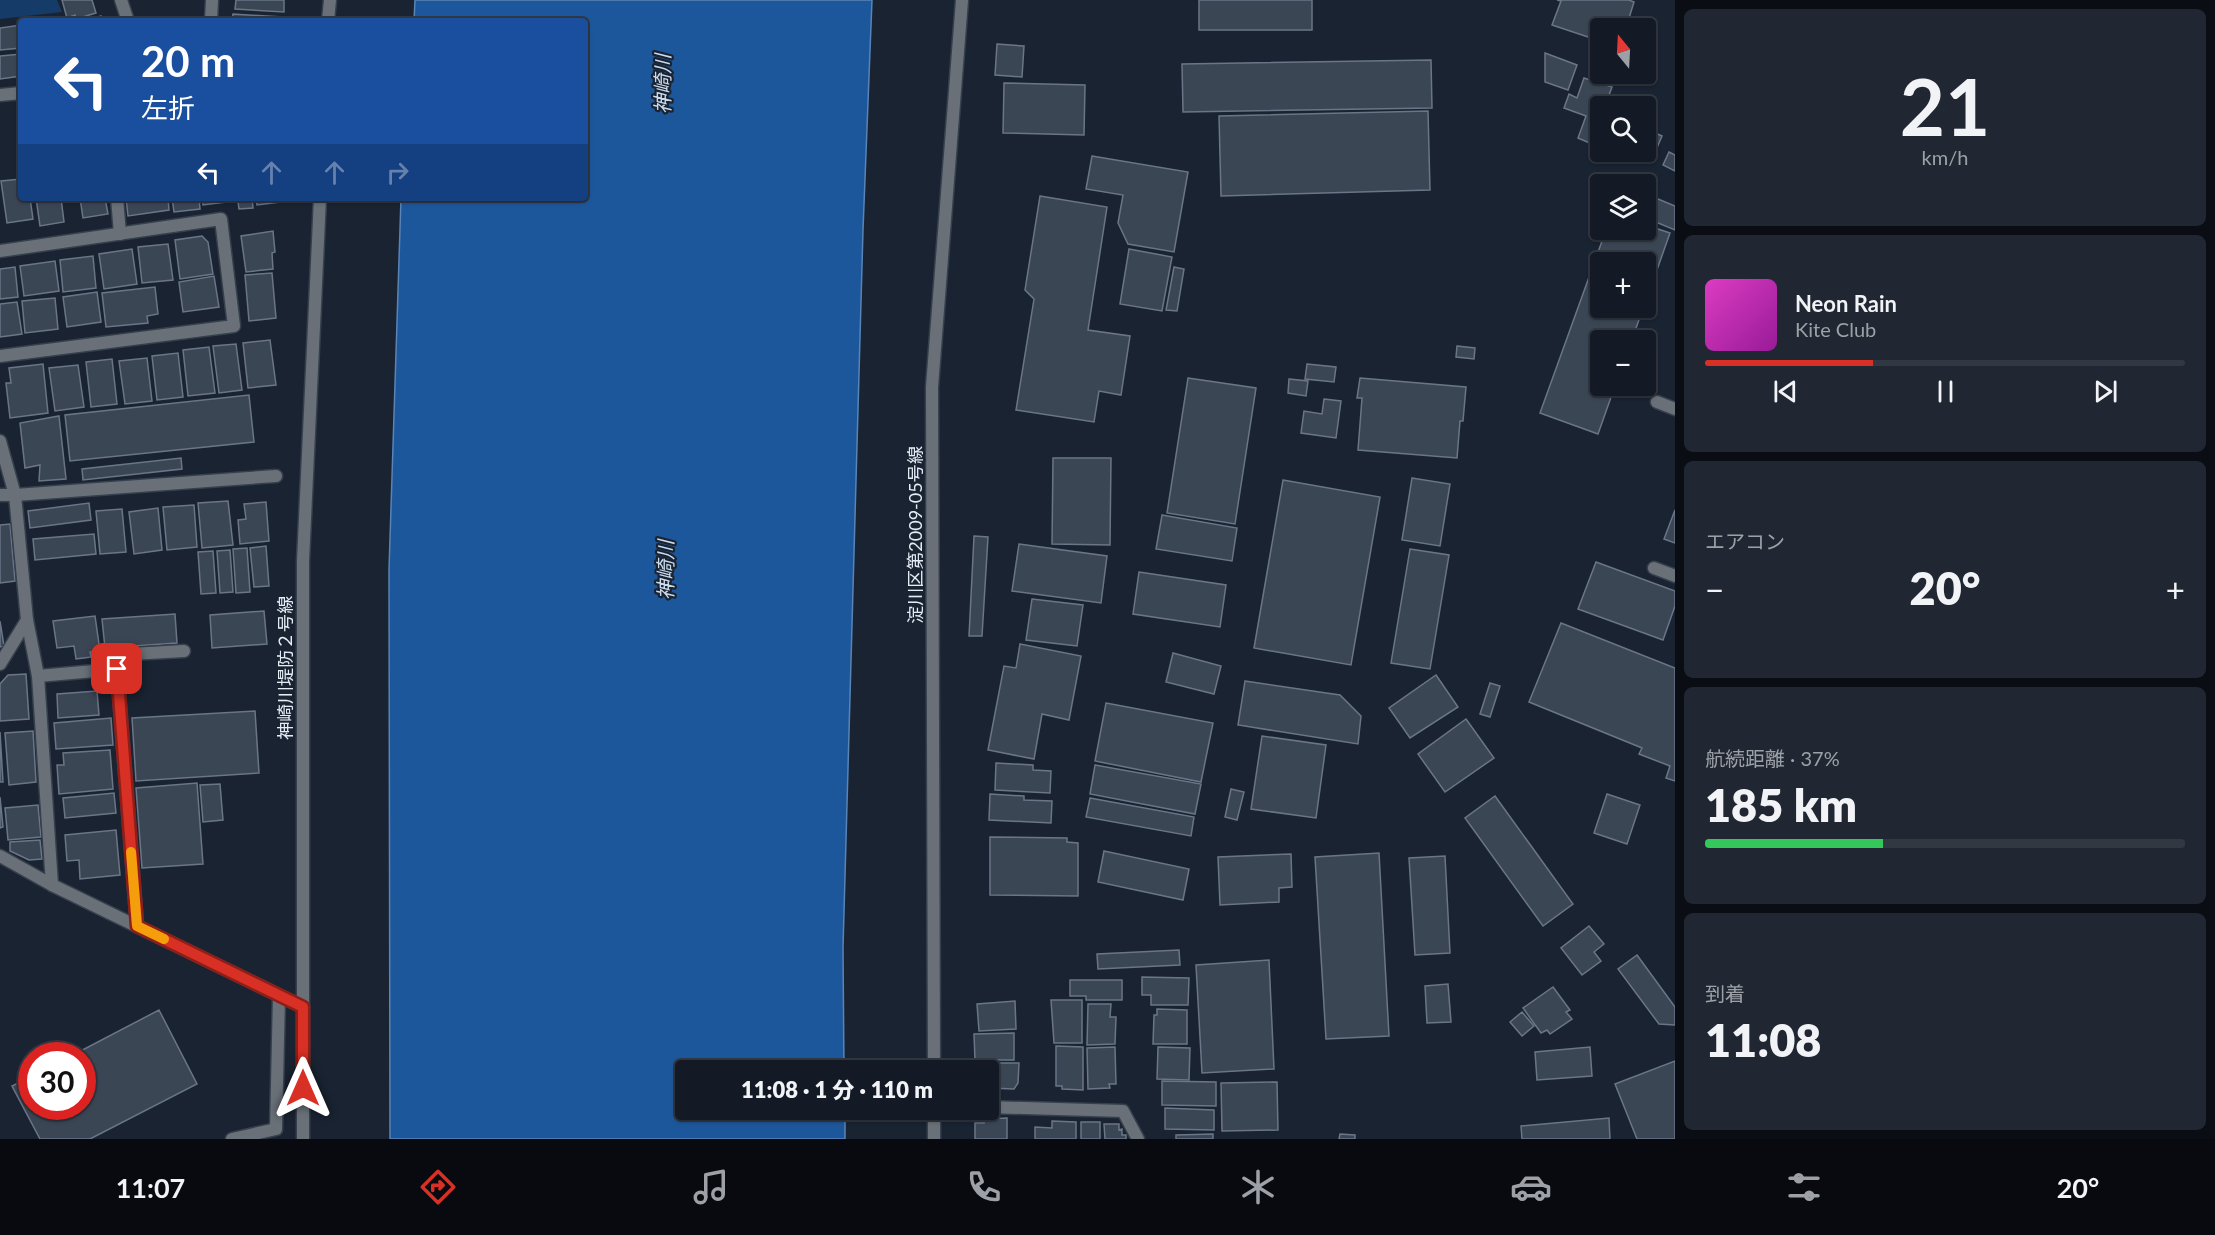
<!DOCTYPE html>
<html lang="ja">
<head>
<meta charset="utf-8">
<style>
	:root { --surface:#131a25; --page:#202732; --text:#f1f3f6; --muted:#9da1a7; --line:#323842; --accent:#d93025 }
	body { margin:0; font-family:Lato,"Noto Sans JP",sans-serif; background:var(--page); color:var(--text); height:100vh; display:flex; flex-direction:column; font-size:22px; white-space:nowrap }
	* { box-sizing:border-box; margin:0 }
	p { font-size:20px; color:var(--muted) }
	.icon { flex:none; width:33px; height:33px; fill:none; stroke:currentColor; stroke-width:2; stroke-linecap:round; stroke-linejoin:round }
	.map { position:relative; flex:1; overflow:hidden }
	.side { display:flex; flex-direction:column; gap:9px; padding:9px; background:#0a0e14; width:540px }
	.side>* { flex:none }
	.guide { position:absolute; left:18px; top:18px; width:570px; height:183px; border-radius:6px; box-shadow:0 2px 4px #0004,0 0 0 2px var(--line); background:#1a4fa0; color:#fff; overflow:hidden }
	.needle { width:39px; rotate:342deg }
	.buttons { position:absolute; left:1590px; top:18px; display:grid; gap:12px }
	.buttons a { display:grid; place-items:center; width:66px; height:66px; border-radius:6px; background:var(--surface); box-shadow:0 2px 4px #0004,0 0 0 2px var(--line); font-size:30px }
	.speed { position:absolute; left:18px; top:1042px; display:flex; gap:12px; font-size:30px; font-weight:700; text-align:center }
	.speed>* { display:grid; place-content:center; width:78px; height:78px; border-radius:50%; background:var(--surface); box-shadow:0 2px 4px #0004,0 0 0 2px var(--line); line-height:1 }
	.speed .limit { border:9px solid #d22; background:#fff; color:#111 }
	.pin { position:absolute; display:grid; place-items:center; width:51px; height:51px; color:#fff; margin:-26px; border-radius:12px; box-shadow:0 3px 9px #0006 }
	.me { position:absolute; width:66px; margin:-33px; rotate:0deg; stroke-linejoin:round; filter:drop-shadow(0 0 4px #0008) }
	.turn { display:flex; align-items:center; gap:21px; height:126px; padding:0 24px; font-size:27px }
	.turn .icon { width:78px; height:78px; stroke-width:2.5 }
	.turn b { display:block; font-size:42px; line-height:51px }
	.lanes { display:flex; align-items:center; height:57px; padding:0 24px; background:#0003; justify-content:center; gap:30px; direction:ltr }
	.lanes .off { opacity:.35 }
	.big { font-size:45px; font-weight:800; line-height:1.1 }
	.side .widget { flex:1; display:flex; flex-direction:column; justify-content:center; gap:9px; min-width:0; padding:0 21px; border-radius:9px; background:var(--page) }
	.side .dial { align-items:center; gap:0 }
	.dial b { font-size:78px; line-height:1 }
	.song { display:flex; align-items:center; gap:18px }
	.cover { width:72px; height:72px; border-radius:9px; background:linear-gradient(135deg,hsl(310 70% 55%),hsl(300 70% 35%)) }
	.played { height:6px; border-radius:3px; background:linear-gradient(90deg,var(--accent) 35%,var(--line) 35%) }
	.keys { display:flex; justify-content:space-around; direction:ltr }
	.heat { display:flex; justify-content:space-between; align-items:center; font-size:33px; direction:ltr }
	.charge { height:9px; border-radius:4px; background:linear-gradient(90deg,#34c759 37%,var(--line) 0) }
	.trip { position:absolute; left:675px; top:1060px; width:324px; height:60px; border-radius:6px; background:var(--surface); box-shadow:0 2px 4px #0004,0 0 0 2px var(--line); font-weight:800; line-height:60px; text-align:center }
	.tabs { display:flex; height:96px; justify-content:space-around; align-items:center; background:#080a0f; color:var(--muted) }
	.tabs .icon { width:42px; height:42px }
	.tabs .selected { color:var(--accent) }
	.tabs b { font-size:27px; color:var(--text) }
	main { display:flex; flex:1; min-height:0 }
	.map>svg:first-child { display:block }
	.green { fill:#153b69 }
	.water { fill:#1d579b; stroke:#5984b6; stroke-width:1.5 }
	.building { fill:#3b4655; stroke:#6a7687; stroke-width:1.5 }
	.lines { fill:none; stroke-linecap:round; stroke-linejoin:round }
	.service-casing { stroke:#363f4d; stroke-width:15 }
	.minor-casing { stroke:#363f4d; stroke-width:15 }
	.tertiary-casing { stroke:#363f4d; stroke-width:15 }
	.service { stroke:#6a7078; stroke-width:12 }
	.minor { stroke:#6a7078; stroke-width:12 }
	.tertiary { stroke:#6a7078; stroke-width:12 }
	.route-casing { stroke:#8d1f18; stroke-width:15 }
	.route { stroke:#d93025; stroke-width:10 }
	.slow { stroke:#f59e0b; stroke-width:10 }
	.labels { text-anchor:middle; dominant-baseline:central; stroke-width:4.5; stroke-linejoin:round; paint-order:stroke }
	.street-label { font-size:18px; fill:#e5ecf6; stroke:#192331 }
	.water-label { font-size:20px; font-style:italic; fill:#cbdaed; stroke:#192331 }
</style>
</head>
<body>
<main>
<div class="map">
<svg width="1675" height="1139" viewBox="0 0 1675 1139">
	<rect width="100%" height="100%" fill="#192331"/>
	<!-- green -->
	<polygon class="green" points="0,0 57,0 62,12 0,19"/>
	<!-- water -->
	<polygon class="water" points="415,0 872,0 863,230 843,948 844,1071 686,1071 686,1110 845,1110 845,1139 390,1139 389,570 401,198 585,198 585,21 414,21"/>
	<!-- building -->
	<g class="building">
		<polygon points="62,0 92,0 96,13 76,19 75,15 67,18"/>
		<polygon points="236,0 284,0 284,12 235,9"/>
		<rect x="1199" y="0" width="113" height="30"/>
		<polygon points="1557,0 1629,0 1634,2 1626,28 1600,28 1600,41 1552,25 1561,1"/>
		<polygon points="233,14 283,17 283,21 232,21"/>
		<polygon points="101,16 103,21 86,21"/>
		<polygon points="21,25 21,48 0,50 0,28"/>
		<polygon points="997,44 1024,46 1022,77 995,75"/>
		<polygon points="1545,53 1577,65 1568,90 1545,82"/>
		<polygon points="21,54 21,76 0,79 0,56"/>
		<polygon points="1431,60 1432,108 1183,112 1182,64"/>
		<polygon points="1584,78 1612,87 1605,106 1600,106 1600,120 1592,144 1578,138 1586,116 1564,108 1569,94 1577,98"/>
		<polygon points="1004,83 1085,85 1084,135 1003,133"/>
		<polygon points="1428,111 1430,190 1221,196 1219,116"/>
		<polygon points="1646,129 1662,136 1653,157 1639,152 1646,152"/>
		<polygon points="1669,152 1675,155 1675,171 1663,165"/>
		<polygon points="1092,156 1188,172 1174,252 1128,244 1118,223 1123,195 1086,189"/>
		<polygon points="21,179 21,198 30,198 33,219 7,223 1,181"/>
		<polygon points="1646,194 1675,206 1675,230 1646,218"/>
		<polygon points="1040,196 1107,207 1088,330 1130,336 1121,395 1099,391 1094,422 1016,410 1034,299 1025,290"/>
		<polygon points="36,198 61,198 64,222 40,226"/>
		<polygon points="80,198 105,198 108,214 83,218"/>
		<polygon points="126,198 168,198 169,210 128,216"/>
		<polygon points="172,198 199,198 200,209 174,212"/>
		<polygon points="203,198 226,198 226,202 203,205"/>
		<polygon points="230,198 252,198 253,208 239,209 238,202 231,202"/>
		<polygon points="256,198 280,198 280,202 257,205"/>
		<polygon points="1646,225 1670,233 1646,301 1646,262 1600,262 1600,308 1643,308 1632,340 1600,340 1600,386 1615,386 1598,434 1540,413 1606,230 1646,230"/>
		<polygon points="273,231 275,252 272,253 273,269 246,272 241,236"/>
		<polygon points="202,236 208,242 213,274 180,279 175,240"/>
		<polygon points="168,244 173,280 142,283 138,247"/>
		<polygon points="132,249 137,284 104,289 99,254"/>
		<polygon points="1129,249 1172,257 1162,311 1120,304"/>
		<polygon points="93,256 96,288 63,292 60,260"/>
		<polygon points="55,261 59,291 24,296 20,266"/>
		<polygon points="15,267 18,297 0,299 0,269"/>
		<polygon points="1174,267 1184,269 1177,311 1166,310"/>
		<polygon points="272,273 276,318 249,321 245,275"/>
		<polygon points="214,276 219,307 183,312 179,282"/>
		<polygon points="155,287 158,314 147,316 148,323 106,327 102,293"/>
		<polygon points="97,292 101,322 67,327 63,297"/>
		<polygon points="55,298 58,329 25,333 22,301"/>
		<polygon points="17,302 22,334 0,337 0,304"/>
		<polygon points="270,340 276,385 248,388 243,343"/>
		<polygon points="236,344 242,390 219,393 213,346"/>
		<polygon points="1457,346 1475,348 1474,359 1456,357"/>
		<polygon points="209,347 215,393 188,396 183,350"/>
		<polygon points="178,353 183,397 157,400 152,356"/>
		<polygon points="147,358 152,401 125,404 119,361"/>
		<polygon points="112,359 117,404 91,407 86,362"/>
		<polygon points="43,364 48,413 10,418 6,383 11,383 9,368"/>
		<polygon points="1307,364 1336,367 1334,382 1305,379"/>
		<polygon points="78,365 84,407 55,411 49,368"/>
		<polygon points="1188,378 1256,388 1235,524 1167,513"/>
		<polygon points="1360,378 1466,387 1463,421 1460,421 1457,458 1358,450 1362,398 1357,398"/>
		<polygon points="1289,379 1308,381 1306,396 1288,393"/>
		<polygon points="249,395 254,442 70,461 65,415"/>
		<polygon points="1324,399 1341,401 1336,438 1301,433 1304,411 1322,414"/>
		<polygon points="59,416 66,479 39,481 40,465 25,468 20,423"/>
		<polygon points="181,458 182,469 83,480 82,469"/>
		<polygon points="1053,458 1111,458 1110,545 1052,544"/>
		<polygon points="1412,478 1450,484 1440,546 1402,540"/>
		<polygon points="1283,480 1380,497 1351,665 1254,648"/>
		<polygon points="228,501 233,545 202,548 198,503"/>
		<polygon points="266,502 269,541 240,544 238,520 246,519 244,504"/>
		<polygon points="89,503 91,520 30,528 28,511"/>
		<polygon points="194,505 197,547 167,550 163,507"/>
		<polygon points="158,508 162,550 134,554 129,512"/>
		<polygon points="122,509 126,552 100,554 96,511"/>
		<polygon points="1675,510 1675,543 1664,539"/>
		<polygon points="1162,515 1237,528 1232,561 1156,549"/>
		<polygon points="10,524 15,581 0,583 0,525"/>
		<polygon points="94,534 96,554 35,560 33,539"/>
		<polygon points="974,536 988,537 982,636 969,636"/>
		<polygon points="1019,544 1107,556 1101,603 1012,591"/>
		<polygon points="266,546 269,586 254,587 250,548"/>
		<polygon points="247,548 250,592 236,593 233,549"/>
		<polygon points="1410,549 1449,555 1430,669 1391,663"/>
		<polygon points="230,550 233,592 220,593 217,551"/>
		<polygon points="213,551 216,593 201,594 198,552"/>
		<polygon points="1596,562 1675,591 1675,606 1663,640 1578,609"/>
		<polygon points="1139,572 1226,585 1220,627 1133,614"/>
		<polygon points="1032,599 1083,605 1077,646 1026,640"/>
		<polygon points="264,611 267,644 212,648 210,615"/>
		<polygon points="175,614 177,643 105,648 102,619"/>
		<polygon points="95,616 100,651 90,652 91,657 76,659 74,646 57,648 53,621"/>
		<polygon points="0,621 4,646 0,647"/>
		<polygon points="1561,623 1675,668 1675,781 1666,778 1670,766 1639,754 1642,748 1529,702"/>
		<polygon points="1020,644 1081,656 1069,720 1042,714 1034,759 988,750 1004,666 1016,668"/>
		<polygon points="1173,653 1221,666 1214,694 1166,682"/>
		<polygon points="26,674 29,719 0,721 0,684 8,675"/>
		<polygon points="1436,675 1458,707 1410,738 1389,708"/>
		<polygon points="1245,681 1340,695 1361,716 1358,744 1238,725"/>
		<polygon points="1490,683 1500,686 1490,717 1480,714"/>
		<polygon points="97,691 99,715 58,718 57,694"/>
		<polygon points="1106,703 1213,723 1201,782 1095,761"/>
		<polygon points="255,711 259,773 136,781 132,718"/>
		<polygon points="111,718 113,745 56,749 54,723"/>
		<polygon points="1466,719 1494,758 1445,792 1418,754"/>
		<polygon points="33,731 36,782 9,785 5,733"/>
		<polygon points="0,732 3,782 0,782"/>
		<polygon points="1262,736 1326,745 1316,818 1251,809"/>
		<polygon points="110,750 113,789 59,794 57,765 64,765 63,753"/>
		<polygon points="996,763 1033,765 1033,770 1051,771 1050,793 995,790"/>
		<polygon points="1095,765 1201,784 1195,814 1090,794"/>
		<polygon points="197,783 203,864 142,868 136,788"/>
		<polygon points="220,784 223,820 203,822 200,785"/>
		<polygon points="1231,789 1244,792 1237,820 1225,817"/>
		<polygon points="114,793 116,813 65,818 63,798"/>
		<polygon points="990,794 1024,796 1024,800 1052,801 1051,823 989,820"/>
		<polygon points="1607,794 1640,805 1627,844 1594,833"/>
		<polygon points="1495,796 1573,904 1543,926 1465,818"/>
		<polygon points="0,797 3,827 0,828"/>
		<polygon points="1090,798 1194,817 1191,836 1086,817"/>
		<polygon points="38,805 41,837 8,840 5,808"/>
		<polygon points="116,830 120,875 80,879 79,860 67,861 65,835"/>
		<polygon points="990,837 1067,838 1067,842 1078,843 1078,896 990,895"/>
		<polygon points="40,840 42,859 29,860 10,851 10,842"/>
		<polygon points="1104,851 1189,869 1183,900 1098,882"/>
		<polygon points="1379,853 1389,1036 1326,1039 1315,857"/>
		<polygon points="1291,854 1292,887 1279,888 1279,902 1220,905 1218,857"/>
		<polygon points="1445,856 1450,953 1415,955 1409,858"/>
		<polygon points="1589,926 1604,944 1594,952 1601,961 1582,975 1561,948"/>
		<polygon points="1179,950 1180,965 1098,969 1097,954"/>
		<polygon points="1637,955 1675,1007 1675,1025 1659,1024 1618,969"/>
		<polygon points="1269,960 1274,1069 1202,1073 1196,965"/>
		<polygon points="1142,977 1189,978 1188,1005 1151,1005 1151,995 1142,995"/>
		<polygon points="1070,980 1122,980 1122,1000 1086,1000 1086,996 1070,996"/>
		<polygon points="1448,984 1451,1022 1427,1023 1425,986"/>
		<polygon points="1553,987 1570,1010 1566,1012 1572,1019 1550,1034 1547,1030 1541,1033 1523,1008"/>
		<polygon points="1051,1000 1082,1000 1082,1043 1054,1043"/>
		<polygon points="1015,1001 1016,1029 979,1031 977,1004"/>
		<polygon points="1088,1004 1111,1004 1110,1017 1116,1017 1115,1044 1087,1045"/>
		<polygon points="1157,1009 1187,1010 1187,1044 1153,1044 1154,1015 1157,1015"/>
		<polygon points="159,1010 197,1084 90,1139 40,1139 12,1086 32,1076 32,1107 82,1107 82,1056 71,1056"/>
		<polygon points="1522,1012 1534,1026 1522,1036 1510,1022"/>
		<polygon points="1014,1033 1014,1060 975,1060 974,1034"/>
		<polygon points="1056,1046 1083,1047 1083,1090 1062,1089 1062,1086 1056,1086"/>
		<polygon points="1115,1047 1116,1084 1109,1084 1110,1088 1088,1089 1087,1048"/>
		<polygon points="1158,1047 1190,1048 1189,1080 1157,1079"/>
		<polygon points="1590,1047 1592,1076 1537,1080 1535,1052"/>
		<polygon points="1675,1061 1675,1139 1637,1139 1615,1084"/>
		<polygon points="973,1063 1019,1063 1018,1083 1014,1089 988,1088 988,1071 973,1071"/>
		<polygon points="1162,1081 1216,1082 1216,1106 1162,1105"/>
		<polygon points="1277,1082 1278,1130 1222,1131 1221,1083"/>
		<polygon points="1165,1108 1214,1110 1214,1130 1165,1129"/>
		<polygon points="1007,1118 1007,1139 975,1139 975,1123 984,1123 984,1119"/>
		<polygon points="1609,1118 1610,1139 1522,1139 1521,1126"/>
		<polygon points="1052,1121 1076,1122 1076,1139 1035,1139 1035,1127 1052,1128"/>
		<rect x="1081" y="1122" width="19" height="17"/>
		<polygon points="1104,1124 1119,1124 1119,1130 1122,1129 1122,1135 1126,1135 1126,1139 1105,1139"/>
		<polygon points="1213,1134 1213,1139 1176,1139 1176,1135"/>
		<polygon points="1340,1134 1355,1135 1355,1139 1339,1139"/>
	</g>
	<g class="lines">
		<defs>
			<g id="service">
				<polyline points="0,95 21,93"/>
				<polyline points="117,198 120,234"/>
				<polyline points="1657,402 1675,409"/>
				<polyline points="15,495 276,476"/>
				<polyline points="1654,568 1675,576"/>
				<polyline points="102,671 113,655 184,651"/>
				<polyline points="38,676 117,669 137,926"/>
				<polyline points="232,1139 276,1129 279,996"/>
			</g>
			<g id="minor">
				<polyline points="121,0 128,21"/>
				<polyline points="211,21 212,0"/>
				<polyline points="328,21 330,0"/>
				<polyline points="0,251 221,219 234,326 0,356"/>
				<polyline points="0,441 15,495 27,620 38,676 52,885"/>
				<polyline points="0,495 15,495"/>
				<polyline points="0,664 27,620"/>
				<polyline points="0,856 52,885 303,1007"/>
				<polyline points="988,1107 1123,1111 1138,1139"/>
				<polyline points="303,1139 303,561 320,198"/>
			</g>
			<g id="tertiary">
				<polyline points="934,1071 932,387 962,0"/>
				<polyline points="934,1110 934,1139"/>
			</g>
		</defs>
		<!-- service casing -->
		<use href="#service" class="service-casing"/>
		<!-- minor casing -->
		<use href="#minor" class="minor-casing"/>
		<!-- tertiary casing -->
		<use href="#tertiary" class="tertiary-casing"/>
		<!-- service -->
		<use href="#service" class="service"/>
		<!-- minor -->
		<use href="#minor" class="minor"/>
		<!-- tertiary -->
		<use href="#tertiary" class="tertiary"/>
	</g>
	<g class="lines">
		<defs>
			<polyline id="route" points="117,669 137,926 303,1007 303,1088"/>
		</defs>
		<!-- route casing -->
		<use href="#route" class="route-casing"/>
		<!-- route -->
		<use href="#route" class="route"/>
		<!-- slow -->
		<polyline class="slow" points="131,852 137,926 164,939"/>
	</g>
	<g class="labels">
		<!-- street labels -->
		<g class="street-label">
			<text transform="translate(915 535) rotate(-90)">淀川区第2009-05号線</text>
			<text transform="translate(285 668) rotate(-90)">神崎川堤防２号線</text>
		</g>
		<!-- water labels -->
		<g class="water-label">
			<text transform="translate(662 84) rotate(-90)">神崎川</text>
			<text transform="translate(665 570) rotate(-90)">神崎川</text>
		</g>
	</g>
</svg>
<div class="buttons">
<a><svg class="needle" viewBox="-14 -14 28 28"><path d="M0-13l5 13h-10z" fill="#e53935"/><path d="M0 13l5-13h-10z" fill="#9da1a7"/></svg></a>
<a><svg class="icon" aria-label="search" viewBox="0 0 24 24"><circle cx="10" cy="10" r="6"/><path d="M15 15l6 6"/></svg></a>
<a><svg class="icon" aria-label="layers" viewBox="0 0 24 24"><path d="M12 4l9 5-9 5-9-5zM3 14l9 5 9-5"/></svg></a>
<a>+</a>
<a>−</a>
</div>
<div class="speed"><div class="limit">30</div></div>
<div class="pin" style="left:117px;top:669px;background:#d93025"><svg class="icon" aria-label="arrive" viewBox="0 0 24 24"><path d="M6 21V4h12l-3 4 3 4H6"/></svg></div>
<svg class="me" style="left:303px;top:1088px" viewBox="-20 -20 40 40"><path d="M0-17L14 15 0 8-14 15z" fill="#d93025" stroke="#fff" stroke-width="4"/></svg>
<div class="trip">11:08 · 1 分 · 110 m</div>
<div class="guide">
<div class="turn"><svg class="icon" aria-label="left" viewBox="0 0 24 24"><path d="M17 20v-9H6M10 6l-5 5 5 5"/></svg><div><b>20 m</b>左折</div></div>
<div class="lanes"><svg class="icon" aria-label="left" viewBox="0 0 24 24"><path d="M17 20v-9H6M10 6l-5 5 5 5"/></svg><svg class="icon off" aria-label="ahead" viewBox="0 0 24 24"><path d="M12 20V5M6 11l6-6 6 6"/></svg><svg class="icon off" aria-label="ahead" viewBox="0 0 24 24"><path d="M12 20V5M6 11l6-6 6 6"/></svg><svg class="icon off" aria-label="right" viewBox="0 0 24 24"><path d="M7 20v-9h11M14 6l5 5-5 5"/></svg></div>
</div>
</div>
<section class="side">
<div class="widget dial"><b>21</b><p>km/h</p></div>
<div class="widget">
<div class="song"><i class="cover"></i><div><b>Neon Rain</b><p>Kite Club</p></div></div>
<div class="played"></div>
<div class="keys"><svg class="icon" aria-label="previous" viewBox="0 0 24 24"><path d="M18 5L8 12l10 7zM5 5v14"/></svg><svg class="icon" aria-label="pause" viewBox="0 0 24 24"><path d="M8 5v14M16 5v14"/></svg><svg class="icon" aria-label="next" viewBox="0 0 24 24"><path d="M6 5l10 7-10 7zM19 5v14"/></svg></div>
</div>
<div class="widget"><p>エアコン</p>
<div class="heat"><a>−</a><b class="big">20°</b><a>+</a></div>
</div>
<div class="widget"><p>航続距離 · 37%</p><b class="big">185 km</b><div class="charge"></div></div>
<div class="widget"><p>到着</p><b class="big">11:08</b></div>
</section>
</main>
<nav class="tabs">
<b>11:07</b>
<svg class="icon selected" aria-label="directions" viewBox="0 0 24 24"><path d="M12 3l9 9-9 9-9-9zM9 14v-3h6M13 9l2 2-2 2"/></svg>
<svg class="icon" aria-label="music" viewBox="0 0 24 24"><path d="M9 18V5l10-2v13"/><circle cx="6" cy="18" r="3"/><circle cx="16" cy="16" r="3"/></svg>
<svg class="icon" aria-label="phone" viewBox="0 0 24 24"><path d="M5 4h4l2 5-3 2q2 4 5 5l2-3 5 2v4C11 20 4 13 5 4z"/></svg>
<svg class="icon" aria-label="climate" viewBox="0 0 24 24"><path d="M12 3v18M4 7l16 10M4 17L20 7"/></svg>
<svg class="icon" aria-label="car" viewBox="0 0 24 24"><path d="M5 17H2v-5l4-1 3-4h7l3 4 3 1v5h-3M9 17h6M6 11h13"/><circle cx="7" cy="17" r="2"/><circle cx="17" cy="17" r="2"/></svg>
<svg class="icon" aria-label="filters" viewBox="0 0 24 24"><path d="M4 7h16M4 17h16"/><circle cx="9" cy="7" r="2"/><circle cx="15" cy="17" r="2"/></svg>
<b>20°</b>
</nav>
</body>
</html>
